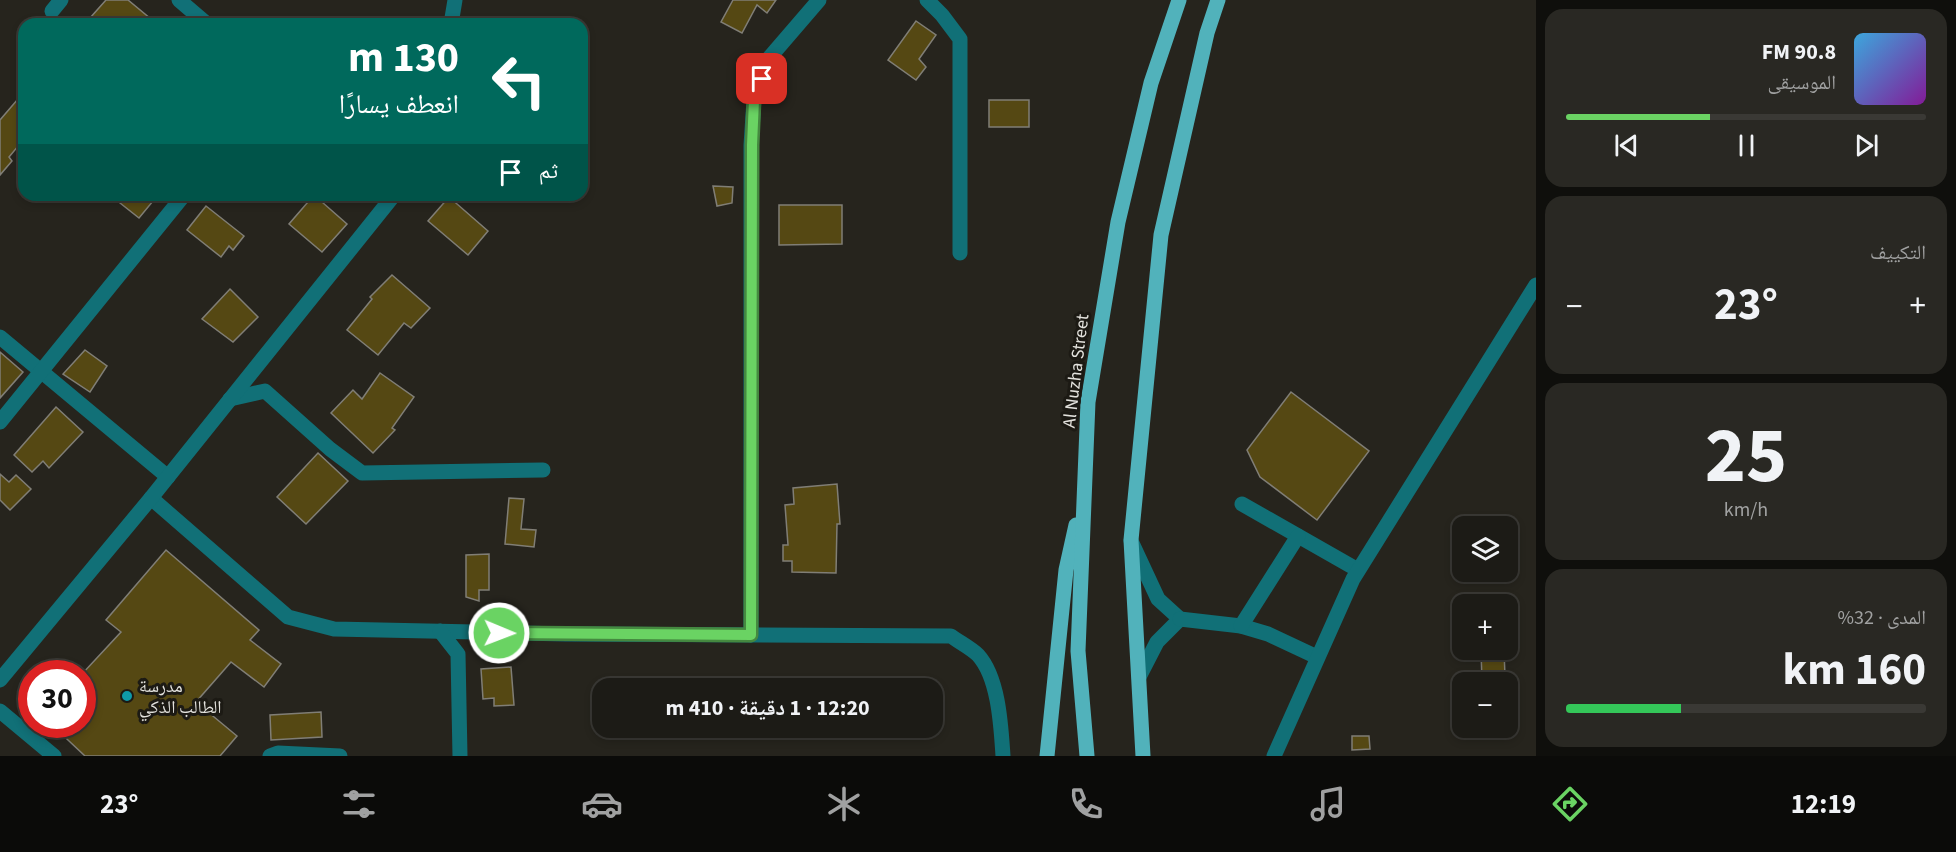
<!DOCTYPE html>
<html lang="ar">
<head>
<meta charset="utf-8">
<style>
	:root { --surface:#1c1b16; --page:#292823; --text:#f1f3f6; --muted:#a0a1a1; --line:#3a3935; --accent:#6ad363 }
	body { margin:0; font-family:"Source Sans 3","Noto Naskh Arabic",sans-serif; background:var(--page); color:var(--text); direction:rtl; height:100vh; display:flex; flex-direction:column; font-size:22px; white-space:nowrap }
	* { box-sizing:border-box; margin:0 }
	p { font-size:20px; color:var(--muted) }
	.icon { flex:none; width:33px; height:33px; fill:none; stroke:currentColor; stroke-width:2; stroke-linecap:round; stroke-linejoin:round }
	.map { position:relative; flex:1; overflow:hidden; direction:ltr }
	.sheet { display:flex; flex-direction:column; gap:9px; padding:9px; background:#0f0f0c; width:420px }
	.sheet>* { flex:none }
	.hud { position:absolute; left:18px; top:18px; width:570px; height:183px; border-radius:18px; box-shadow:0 3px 9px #0003,0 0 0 2px var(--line); direction:rtl; background:#00695c; color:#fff; overflow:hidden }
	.controls { position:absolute; left:1452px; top:516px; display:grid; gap:12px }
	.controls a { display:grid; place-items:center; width:66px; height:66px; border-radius:12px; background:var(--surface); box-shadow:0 3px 9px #0003,0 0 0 2px var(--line); font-size:30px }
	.speed { position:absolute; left:18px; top:660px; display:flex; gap:12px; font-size:30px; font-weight:700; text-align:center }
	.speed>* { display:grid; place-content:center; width:78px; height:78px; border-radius:50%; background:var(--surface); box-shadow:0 3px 9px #0003,0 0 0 2px var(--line); line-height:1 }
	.speed .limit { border:9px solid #d22; background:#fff; color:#111 }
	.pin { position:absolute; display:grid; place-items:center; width:51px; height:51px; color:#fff; margin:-26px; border-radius:12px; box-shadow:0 3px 9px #0006 }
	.me { position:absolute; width:66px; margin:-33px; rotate:91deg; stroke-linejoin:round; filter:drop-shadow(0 0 4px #0008) }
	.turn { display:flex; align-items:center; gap:21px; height:126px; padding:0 30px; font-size:27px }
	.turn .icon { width:78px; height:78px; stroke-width:2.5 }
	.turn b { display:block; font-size:42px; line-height:51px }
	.then { display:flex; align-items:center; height:57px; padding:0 30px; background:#0003; gap:12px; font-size:22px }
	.big { font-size:45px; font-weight:700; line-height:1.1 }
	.sheet .widget { flex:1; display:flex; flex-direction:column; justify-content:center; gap:9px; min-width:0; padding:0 21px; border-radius:18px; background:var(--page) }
	.sheet .dial { align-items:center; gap:0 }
	.dial b { font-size:78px; line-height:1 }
	.song { display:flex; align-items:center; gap:18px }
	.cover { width:72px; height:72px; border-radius:9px; background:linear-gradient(135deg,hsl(200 70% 55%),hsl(290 70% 35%)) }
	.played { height:6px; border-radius:3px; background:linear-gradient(90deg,var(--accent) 40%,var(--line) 40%) }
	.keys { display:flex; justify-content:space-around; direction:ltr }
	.heat { display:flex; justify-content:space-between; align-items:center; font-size:33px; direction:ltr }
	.charge { height:9px; border-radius:4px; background:linear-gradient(90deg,#34c759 32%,var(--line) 0) }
	.trip { position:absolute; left:592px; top:678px; width:351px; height:60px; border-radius:18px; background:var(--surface); box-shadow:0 3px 9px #0003,0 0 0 2px var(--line); font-weight:700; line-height:60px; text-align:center; direction:rtl }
	.tab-bar { display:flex; height:96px; justify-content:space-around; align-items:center; background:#0b0b09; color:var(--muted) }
	.tab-bar .icon { width:42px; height:42px }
	.tab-bar .current { color:var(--accent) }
	.tab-bar b { font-size:27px; color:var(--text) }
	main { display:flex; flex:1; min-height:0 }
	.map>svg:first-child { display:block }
	.building { fill:#554813; stroke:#807e76; stroke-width:1.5 }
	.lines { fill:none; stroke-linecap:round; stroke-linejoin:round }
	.minor { stroke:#117077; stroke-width:15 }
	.major { stroke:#51b2bb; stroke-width:15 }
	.route-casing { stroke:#458940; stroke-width:15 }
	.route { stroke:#6ad363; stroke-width:10 }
	.culture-dot { fill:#0f9aa8; stroke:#1c1a14; stroke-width:2 }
	.labels { text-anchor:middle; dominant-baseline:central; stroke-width:6; stroke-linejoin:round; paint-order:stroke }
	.street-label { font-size:18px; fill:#e3e2dd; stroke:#1c1a14 }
	.poi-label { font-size:18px; fill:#e3e2dd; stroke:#1c1a14; text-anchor:start }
</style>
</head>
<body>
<main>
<section class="sheet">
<div class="widget">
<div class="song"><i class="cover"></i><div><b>90.8 FM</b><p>الموسيقى</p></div></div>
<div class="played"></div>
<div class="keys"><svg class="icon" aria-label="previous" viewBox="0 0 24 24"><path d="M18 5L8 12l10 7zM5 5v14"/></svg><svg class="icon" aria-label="pause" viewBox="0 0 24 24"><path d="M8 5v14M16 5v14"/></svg><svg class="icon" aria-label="next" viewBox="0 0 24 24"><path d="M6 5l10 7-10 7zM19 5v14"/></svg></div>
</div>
<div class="widget"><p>التكييف</p>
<div class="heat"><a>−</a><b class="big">23°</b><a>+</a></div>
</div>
<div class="widget dial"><b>25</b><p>km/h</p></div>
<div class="widget"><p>المدى · 32%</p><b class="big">160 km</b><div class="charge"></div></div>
</section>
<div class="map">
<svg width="1536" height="756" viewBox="0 0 1536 756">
	<rect width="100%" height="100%" fill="#26241d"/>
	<!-- building -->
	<g class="building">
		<polygon points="106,0 128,0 157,24 97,24 90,18"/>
		<polygon points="733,0 776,0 767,13 757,5 742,33 721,22"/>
		<polygon points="916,21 936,35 919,59 926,67 916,80 888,60"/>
		<polygon points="24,92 24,139 9,157 12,161 0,175 0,120"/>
		<rect x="989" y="100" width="40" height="27"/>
		<polygon points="713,186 733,187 732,203 717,206"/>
		<polygon points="110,195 158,195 139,218"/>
		<polygon points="314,195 347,224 322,252 289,224"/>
		<polygon points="449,197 488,231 468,255 428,221"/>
		<polygon points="779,205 842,205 842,244 779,245"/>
		<polygon points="206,206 244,236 233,250 229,246 221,257 187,230"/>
		<polygon points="392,275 430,308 411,328 404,323 378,355 347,330 372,299 370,297"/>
		<polygon points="230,289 258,317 233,342 202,319"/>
		<polygon points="85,350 107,366 90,392 63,374"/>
		<polygon points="0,352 23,372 0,398"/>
		<polygon points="380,373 414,397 392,428 395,430 373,453 331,413 353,390 362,399"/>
		<polygon points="1291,392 1369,451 1317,520 1260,477 1247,450"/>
		<polygon points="56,407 83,432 49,468 43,461 32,472 14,455"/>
		<polygon points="318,453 348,481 306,524 277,497"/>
		<polygon points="0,474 9,482 16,475 31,489 10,510 0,500"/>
		<polygon points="837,484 840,524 837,524 836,573 792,572 792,561 783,561 783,545 788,545 785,505 794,504 793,488"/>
		<polygon points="509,498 524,499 521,529 536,530 534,547 505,544"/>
		<polygon points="166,550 259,630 250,640 281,664 264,687 231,662 196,702 237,736 220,756 85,756 51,724 82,724 82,674 121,632 106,620"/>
		<polygon points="489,554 489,590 479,590 479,601 466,597 466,555"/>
		<polygon points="1481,650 1504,650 1505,676 1493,676 1493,682 1482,682"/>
		<polygon points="511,667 514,705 494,706 494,698 483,699 481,669"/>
		<polygon points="321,712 322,737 271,740 270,715"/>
		<polygon points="1352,736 1369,736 1370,749 1352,750"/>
	</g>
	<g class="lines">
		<!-- minor -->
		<g class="minor">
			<polyline points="179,0 207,24"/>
			<polyline points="927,0 942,15 960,39 960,253"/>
			<polyline points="52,11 61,0"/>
			<polyline points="451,24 455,0"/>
			<polyline points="0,337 168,477"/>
			<polyline points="230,399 265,391 330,449 362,473 543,470"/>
			<polyline points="0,422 184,195"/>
			<path d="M 151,498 L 288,617 L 334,629 L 566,634 L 951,636 C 959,642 971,648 978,655 C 999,678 1001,727 1003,756"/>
			<polyline points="1242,504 1358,570"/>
			<polyline points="1131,541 1158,599 1180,619 1157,642 1139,677"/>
			<polyline points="1180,619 1241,626 1268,634 1317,657"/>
			<polyline points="1241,626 1298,536"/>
			<polyline points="440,631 458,654 460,756"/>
			<polyline points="751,635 751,145 754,100 770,57 819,0"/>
			<polyline points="0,680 151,498 394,195"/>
			<polyline points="0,711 54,756"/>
			<polyline points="270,756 278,753 340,756"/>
			<polyline points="1274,756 1353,579 1536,285"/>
		</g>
		<!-- major -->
		<g class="major">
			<polyline points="1047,756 1066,570 1076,525"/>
			<polyline points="1087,756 1078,651 1088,402 1118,222 1151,83 1179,0"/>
			<polyline points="1143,756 1131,540 1161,235 1207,33 1218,0"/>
		</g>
	</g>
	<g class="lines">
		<defs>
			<polyline id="route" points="499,633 751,635 752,145 754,100 762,79"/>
		</defs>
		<!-- route casing -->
		<use href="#route" class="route-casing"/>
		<!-- route -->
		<use href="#route" class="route"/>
	</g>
	<!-- markers -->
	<circle class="culture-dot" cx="127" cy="696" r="6"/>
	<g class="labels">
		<!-- street labels -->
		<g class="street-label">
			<text transform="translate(1076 371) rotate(-83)">Al Nuzha Street</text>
		</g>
		<!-- poi labels -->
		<g class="poi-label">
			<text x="139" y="686">مدرسة<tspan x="139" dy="21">الطالب الذكي</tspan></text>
		</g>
	</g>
</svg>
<div class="controls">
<a><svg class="icon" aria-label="layers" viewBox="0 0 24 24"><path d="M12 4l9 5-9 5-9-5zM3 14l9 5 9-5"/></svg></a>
<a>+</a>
<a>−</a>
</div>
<div class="speed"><div class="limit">30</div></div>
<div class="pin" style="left:762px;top:79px;background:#d93025"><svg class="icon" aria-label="arrive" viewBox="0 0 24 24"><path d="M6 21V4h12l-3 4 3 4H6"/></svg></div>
<svg class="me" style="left:499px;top:633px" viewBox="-20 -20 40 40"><circle r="17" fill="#6ad363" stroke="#fff" stroke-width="3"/><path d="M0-11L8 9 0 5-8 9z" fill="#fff"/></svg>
<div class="trip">12:20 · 1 دقيقة · 410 m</div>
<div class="hud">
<div class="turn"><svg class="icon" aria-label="left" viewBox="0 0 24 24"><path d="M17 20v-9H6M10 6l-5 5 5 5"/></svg><div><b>130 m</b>انعطف يسارًا</div></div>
<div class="then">ثم<svg class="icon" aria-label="arrive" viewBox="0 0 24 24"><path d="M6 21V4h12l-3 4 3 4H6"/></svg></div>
</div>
</div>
</main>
<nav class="tab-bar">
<b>12:19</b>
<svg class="icon current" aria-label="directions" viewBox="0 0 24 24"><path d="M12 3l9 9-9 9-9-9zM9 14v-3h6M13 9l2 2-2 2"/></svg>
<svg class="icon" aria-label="music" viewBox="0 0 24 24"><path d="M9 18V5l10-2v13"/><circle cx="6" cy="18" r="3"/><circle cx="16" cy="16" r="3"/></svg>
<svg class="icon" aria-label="phone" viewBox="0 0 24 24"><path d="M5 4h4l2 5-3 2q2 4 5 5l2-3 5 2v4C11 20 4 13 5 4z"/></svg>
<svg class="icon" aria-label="climate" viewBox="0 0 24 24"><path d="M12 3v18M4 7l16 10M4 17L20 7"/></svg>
<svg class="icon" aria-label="car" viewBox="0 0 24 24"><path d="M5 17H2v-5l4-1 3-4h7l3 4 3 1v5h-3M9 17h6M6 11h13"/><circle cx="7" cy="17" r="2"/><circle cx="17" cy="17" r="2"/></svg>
<svg class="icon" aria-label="filters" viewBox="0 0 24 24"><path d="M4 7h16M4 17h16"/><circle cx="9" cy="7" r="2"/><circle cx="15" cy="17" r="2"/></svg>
<b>23°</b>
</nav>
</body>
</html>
